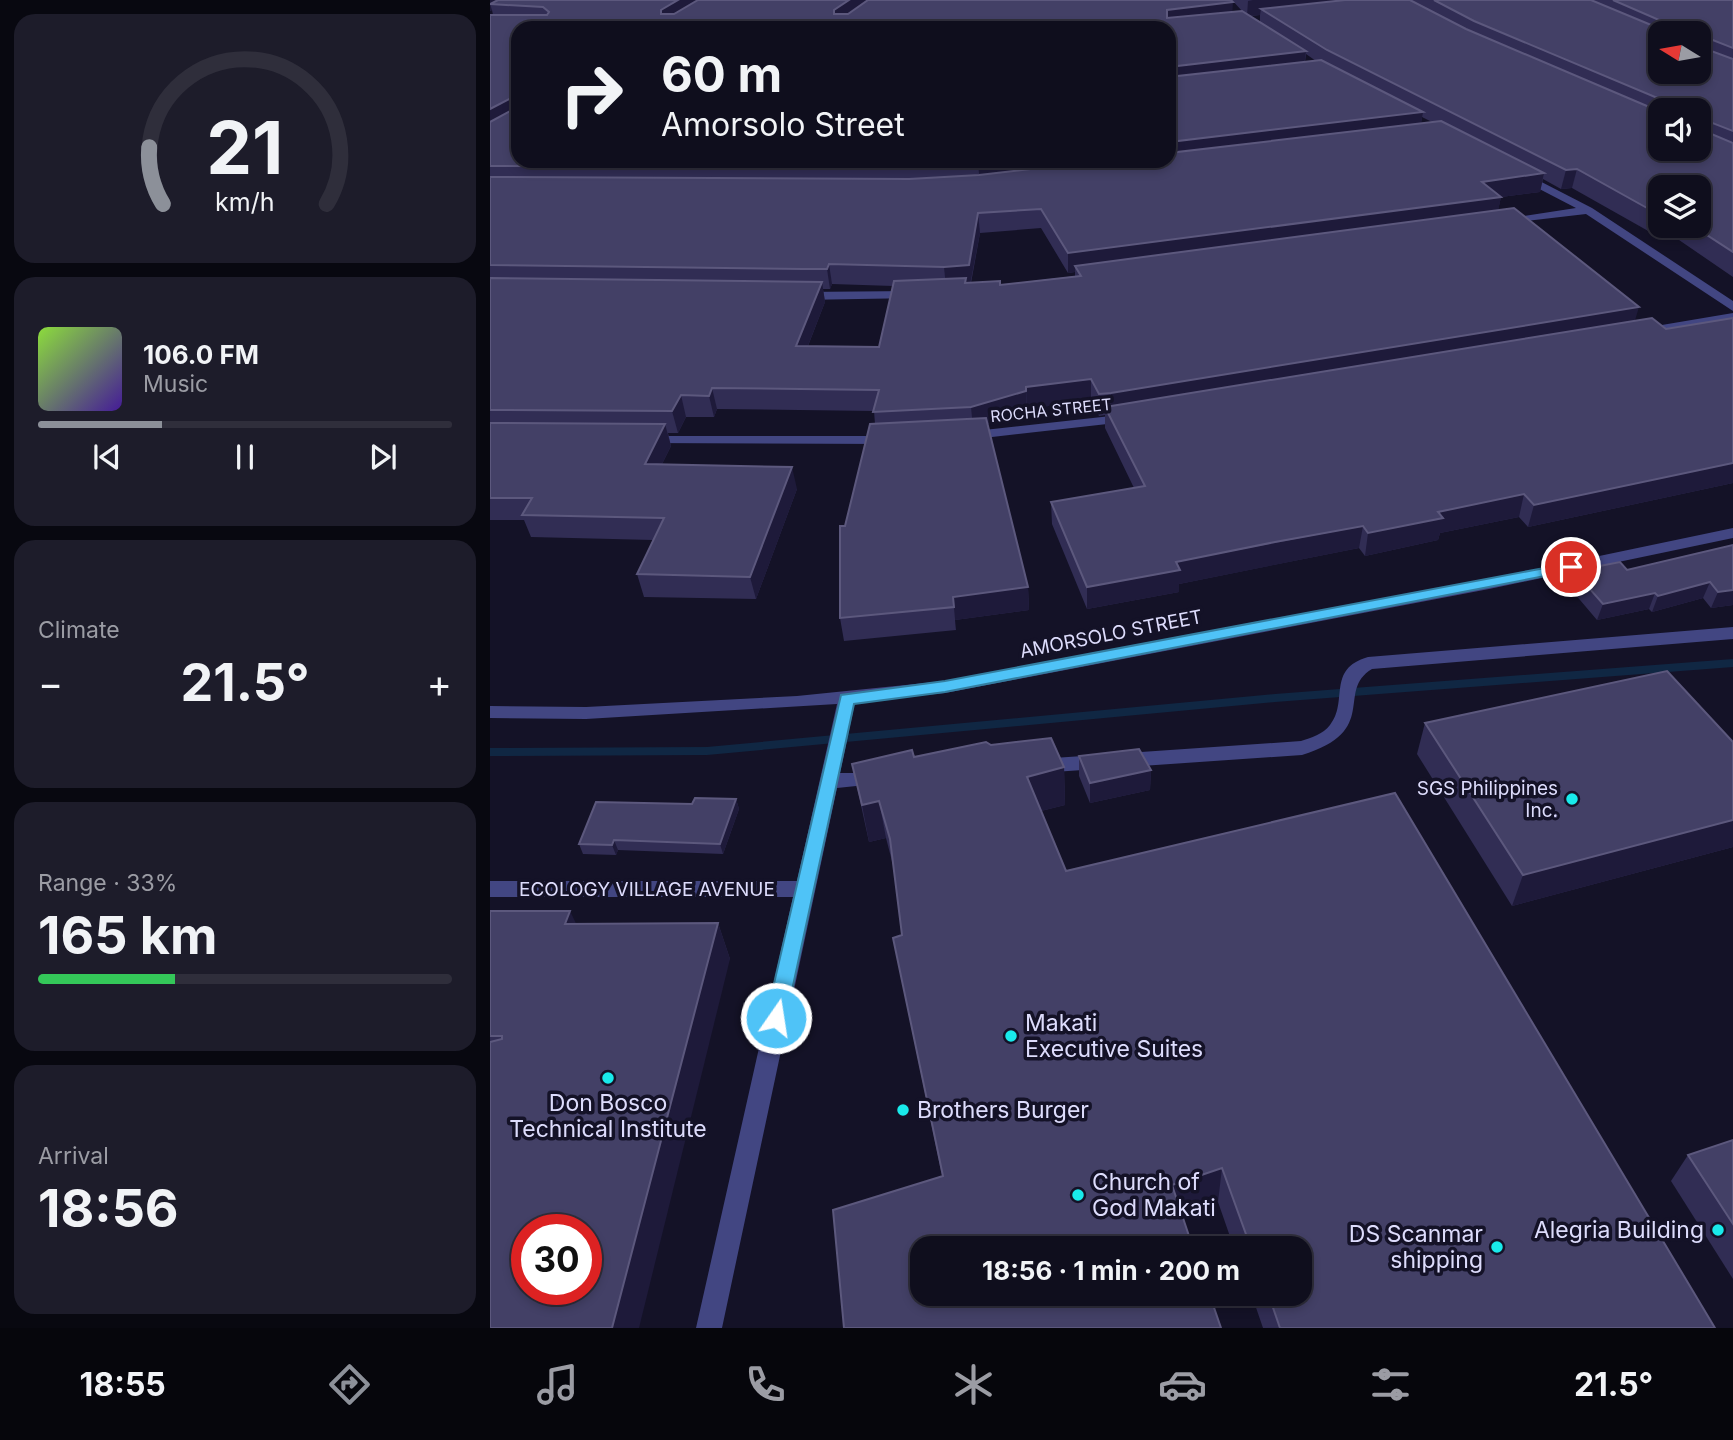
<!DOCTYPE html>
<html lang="en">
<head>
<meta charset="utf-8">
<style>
	:root { --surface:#0f0e1d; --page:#1d1c2a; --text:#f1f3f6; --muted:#9b9ca4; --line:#2f2e3b; --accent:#8c9099 }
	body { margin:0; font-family:Inter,sans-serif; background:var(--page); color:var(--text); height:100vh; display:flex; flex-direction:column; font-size:26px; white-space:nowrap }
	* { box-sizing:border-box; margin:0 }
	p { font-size:23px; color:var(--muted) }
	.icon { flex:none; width:38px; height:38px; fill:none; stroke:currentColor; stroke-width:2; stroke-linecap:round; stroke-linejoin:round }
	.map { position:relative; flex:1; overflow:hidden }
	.details { display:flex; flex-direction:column; gap:14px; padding:14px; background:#080810; width:490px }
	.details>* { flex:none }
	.hud { position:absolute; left:21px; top:21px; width:665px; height:147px; border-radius:21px; box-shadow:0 4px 10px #0003,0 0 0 2px var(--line); background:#0f0e1d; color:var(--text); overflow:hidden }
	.needle { width:46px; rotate:281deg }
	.buttons { position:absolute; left:1158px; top:21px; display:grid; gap:14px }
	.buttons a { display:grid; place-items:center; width:63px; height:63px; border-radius:14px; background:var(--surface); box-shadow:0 4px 10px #0003,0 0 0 2px var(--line); font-size:35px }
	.speed { position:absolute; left:21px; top:1214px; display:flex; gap:14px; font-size:35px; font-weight:700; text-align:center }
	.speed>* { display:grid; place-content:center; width:91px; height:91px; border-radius:50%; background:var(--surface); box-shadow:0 4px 10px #0003,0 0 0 2px var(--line); line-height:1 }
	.speed .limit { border:10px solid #d22; background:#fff; color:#111 }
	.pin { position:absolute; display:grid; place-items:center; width:60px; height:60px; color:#fff; margin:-30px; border:4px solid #fff; border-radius:50%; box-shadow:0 2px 7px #0007 }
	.me { position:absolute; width:77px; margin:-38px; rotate:13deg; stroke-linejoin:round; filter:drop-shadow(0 0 5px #0008) }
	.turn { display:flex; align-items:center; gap:24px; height:147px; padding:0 35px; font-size:32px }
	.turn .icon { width:91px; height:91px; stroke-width:2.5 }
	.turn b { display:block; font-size:49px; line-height:60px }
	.big { font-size:52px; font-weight:700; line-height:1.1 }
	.details .tile { flex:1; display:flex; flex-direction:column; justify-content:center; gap:10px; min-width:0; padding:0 24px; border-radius:21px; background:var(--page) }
	.details .dial { align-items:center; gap:0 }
	.dial svg { height:182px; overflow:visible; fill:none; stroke:var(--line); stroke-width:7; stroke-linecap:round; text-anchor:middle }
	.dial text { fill:var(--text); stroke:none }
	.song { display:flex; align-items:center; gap:21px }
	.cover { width:84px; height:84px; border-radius:10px; background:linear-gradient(135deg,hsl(90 70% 55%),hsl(260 70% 35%)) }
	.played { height:7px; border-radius:4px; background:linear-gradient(90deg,var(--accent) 30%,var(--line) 30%) }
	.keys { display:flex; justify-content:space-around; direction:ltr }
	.heat { display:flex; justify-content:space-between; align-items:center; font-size:38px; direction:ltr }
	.charge { height:10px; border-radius:5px; background:linear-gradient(90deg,#34c759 33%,var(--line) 0) }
	.trip { position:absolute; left:420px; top:1236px; width:402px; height:70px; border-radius:21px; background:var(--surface); box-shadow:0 4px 10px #0003,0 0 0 2px var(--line); font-weight:700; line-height:70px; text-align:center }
	.menu { display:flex; height:112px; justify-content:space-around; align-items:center; background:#06060c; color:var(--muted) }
	.menu .icon { width:49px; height:49px }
	.menu .current { color:var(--accent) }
	.menu b { font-size:32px; color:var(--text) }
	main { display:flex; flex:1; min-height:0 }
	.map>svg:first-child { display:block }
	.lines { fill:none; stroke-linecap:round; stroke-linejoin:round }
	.stream { fill:#102743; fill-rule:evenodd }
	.minor { fill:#424682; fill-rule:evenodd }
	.wall { fill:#312d54; fill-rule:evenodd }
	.shaded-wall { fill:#1e1a3a }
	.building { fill:#434066; stroke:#5c587d; stroke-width:2; fill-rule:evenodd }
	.route { fill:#4fc3f7; stroke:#337fa1; stroke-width:2 }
	.poi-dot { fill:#19eaeb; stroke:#141227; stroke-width:2.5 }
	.labels { text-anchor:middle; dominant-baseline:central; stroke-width:7; stroke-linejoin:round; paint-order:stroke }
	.far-street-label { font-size:16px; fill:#dddcfc; stroke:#141227 }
	.street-label { font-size:19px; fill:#dddcfc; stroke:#141227 }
	.poi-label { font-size:19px; fill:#dddcfc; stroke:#141227; text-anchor:end }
	.near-poi-label { font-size:23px; fill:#dddcfc; stroke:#141227; text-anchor:start }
</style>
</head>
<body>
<main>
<section class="details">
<div class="tile dial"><svg viewBox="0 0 100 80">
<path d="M14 69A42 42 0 1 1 86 69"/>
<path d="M14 69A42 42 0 0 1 8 44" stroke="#8c9099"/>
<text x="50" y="56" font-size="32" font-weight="700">21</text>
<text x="50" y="72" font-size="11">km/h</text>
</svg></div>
<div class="tile">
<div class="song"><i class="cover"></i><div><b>106.0 FM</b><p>Music</p></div></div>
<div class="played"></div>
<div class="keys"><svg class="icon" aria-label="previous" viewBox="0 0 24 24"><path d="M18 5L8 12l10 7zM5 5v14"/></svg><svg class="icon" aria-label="pause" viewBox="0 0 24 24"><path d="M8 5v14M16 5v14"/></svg><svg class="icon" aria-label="next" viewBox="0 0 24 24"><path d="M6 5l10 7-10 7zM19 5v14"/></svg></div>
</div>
<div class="tile"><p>Climate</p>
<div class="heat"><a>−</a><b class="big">21.5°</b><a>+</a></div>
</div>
<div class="tile"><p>Range · 33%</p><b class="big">165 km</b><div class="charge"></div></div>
<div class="tile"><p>Arrival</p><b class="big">18:56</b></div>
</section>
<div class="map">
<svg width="1243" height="1328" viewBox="0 0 1243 1328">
	<rect width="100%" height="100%" fill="#141227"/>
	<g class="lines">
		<!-- stream -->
		<polygon class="stream" points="1243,659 1243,667 785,702 217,755 0,756 0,748 217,747 785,694"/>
		<!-- minor -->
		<g class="minor">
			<polygon points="1028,174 1036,174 1102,208 1243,301 1243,311 1096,214 1010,224 1008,222 1014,219 1086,208 1028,178"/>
			<polygon points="423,291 429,295 427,298 311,300 305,296 311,292"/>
			<polygon points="1243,313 1243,321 1154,336 1148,332 1154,328"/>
			<polygon points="639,414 646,418 644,421 476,440 469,436 476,432"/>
			<polygon points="157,436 399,436 406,440 399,444 152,443 150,440"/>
			<polygon points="1243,528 1243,538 999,589 455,693 365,702 350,773 395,773 398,778 395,783 347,788 232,1328 206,1328 303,897 0,897 0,881 307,881 347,704 96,719 0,718 0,706 96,707 307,696 455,681 999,579"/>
			<path d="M 1243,627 L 1243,639 L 882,669 C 845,691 891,731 812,755 L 549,773 L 542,771 L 540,766 L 542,761 L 549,759 L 811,741 C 821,738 833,734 840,725 C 859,702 836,669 878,657 Z"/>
		</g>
	</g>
	<!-- wall -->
	<g class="wall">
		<path d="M 0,0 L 742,12 L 752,11 L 742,0 L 1243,0 L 1243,277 L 1173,229 L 1160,232 L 1082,188 L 1071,189 L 1053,179 L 1050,192 L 1011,197 L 1008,210 L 1145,320 L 1176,329 L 1243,318 L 1243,483 L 1038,527 L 1029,517 L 950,533 L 948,540 L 875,556 L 869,548 L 783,565 L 689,584 L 689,592 L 597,609 L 562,524 L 561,502 L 644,488 L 615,428 L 615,415 L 609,416 L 601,400 L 537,409 L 537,413 L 497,424 L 538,587 L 539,610 L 465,620 L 466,630 L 354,641 L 350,618 L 355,526 L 385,424 L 384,411 L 227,409 L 224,417 L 196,417 L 188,433 L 178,433 L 181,446 L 172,464 L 307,489 L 266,599 L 154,597 L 147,574 L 163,540 L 41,537 L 34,520 L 0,520 L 0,15 L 3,15 L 2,10 L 0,11 ZM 770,15 L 770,22 L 760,16 ZM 816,54 L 826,61 L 815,62 ZM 1171,110 L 1209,110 L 1171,149 ZM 932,117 L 942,122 L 931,123 ZM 1171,187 L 1209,226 L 1171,226 ZM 551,228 L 578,273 L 585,272 L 585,276 L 510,285 L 481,283 L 490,233 ZM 342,284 L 403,286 L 389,347 L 318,346 L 335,302 L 333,289 L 340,289 Z"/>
		<polygon points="1243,545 1243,605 1221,608 1213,598 1162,612 1159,609 1107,620 1079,587 1084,571 1137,570"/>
		<polygon points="935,723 1243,742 1243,847 1022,906 927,754"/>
		<polygon points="501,745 574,767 575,805 551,811 576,871 1225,1328 773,1328 761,1293 810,1293 810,1248 744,1248 728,1202 452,1176 403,938 412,935 403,865 396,838 379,842 362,764 424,757"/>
		<polygon points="589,756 661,770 660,790 600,803 589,776"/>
		<polygon points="246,799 249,809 233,854 128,850 126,855 93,854 89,844 202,804"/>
		<polygon points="0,911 86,924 228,923 240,959 0,1328"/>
		<polygon points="1243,1140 1243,1279 1181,1181 1198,1155"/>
	</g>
	<!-- shaded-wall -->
	<g class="shaded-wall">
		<polygon points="0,0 23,0 0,4 2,10 0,11"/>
		<polygon points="188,0 216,0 174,28 171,14 171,10"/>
		<polygon points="359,0 383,0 346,28 344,10"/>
		<polygon points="763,0 889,0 771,9 770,15 757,16 758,1"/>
		<polygon points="743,2 742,18 677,25 677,10"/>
		<polygon points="816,51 814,67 679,83 679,67"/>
		<polygon points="23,97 28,113 0,130 0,109"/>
		<polygon points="933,112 930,129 679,160 679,142"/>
		<polygon points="513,161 668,161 490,182 488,164"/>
		<polygon points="1087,169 1082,188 1071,189 1076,170"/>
		<polygon points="1054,173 1050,192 1011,197 1007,216 585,266 585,272 578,273 578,253 992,182"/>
		<polygon points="1171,211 1171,226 1174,226 1173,229 1160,232 1166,213"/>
		<polygon points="488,213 490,233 480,285 456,287 454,267"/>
		<polygon points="339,264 342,284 340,289 337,269"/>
		<polygon points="332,282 335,302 310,366 306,346"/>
		<polygon points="1149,307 1143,327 621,414 621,393"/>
		<polygon points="601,379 601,400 537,409 536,387"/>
		<polygon points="222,388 227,409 224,417 219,396"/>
		<polygon points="536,391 537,413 483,428 481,407"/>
		<polygon points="191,395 196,417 188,433 182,411"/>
		<polygon points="175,424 181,446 161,486 155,464"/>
		<polygon points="1243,463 1243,483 1038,527 1044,505"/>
		<polygon points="302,467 307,489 266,599 260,577"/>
		<polygon points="1034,494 1029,517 950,533 948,540 875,556 878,533 948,512"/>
		<polygon points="873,526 869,548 689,584 689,592 597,609 597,587 686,562"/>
		<polygon points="1220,582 1213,598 1162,612 1168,596"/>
		<polygon points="538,587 539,610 465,620 466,630 463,597"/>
		<polygon points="1243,590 1243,605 1221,608 1228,592"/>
		<polygon points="1165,593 1159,609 1107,620 1113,604"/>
		<polygon points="574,767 575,805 539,814 537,777"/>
		<polygon points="661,770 660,790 600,803 600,783"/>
		<polygon points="246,799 249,809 233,854 230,844"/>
		<polygon points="389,801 396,838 379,842 372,805"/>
		<polygon points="1243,820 1243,847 1022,906 1033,875"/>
		<polygon points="124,840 128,850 126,855 122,845"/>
		<polygon points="80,911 97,946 75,924"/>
		<polygon points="228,923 240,959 149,1328 122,1328"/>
		<polygon points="732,1168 728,1202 680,1218 682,1185"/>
	</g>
	<!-- building -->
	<g class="building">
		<polygon points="8,0 188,0 171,10 171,14 184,14 208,0 359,0 344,10 344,14 358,14 378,0 741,0 743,2 677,10 677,18 752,11 816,51 679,67 679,68 679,28 28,28 28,161 513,161 488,164 419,168 0,166 0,122 24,109 23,97 0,109 0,15 57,15 59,12 53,7 0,4"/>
		<path d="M 855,0 L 920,0 L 976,29 L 1171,112 L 1171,149 L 1209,149 L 1209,110 L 1178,110 L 1177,102 L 984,21 L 944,0 L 1101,0 L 1178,32 L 1176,23 L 1123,0 L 1243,0 L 1243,48 L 1215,37 L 1211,40 L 1213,48 L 1243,59 L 1243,131 L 1215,120 L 1212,122 L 1212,130 L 1243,143 L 1243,252 L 1203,226 L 1209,226 L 1209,187 L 1171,187 L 1171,211 L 1166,213 L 1087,169 L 1076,170 L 837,50 L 771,9 ZM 1171,33 L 1209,33 L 1209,72 L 1171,72 Z"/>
		<polygon points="831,60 933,112 679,142 679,77"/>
		<polygon points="951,121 1054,173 992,182 1011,197 578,253 551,209 488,213 479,265 454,267 339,264 337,269 313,269 0,265 0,177 419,179 489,175 608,161 679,161 679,153"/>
		<polygon points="1024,208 1149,307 621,393 609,394 601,379 536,387 536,391 481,407 383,412 389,390 222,388 219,396 191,395 182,411 0,410 0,278 332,282 306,346 389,347 404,281 476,278 475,283 510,281 510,285 591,276 585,266"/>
		<polygon points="1162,318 1176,329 1243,318 1243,463 1044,505 1034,494 948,512 953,518 878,533 873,526 785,542 686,562 690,570 597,587 561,502 655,486 615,407"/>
		<polygon points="496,418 538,587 463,597 464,607 350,618 350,526 355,526 380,424"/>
		<polygon points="0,423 175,424 155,464 302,467 260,577 147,574 174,518 32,515 42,498 0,498"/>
		<polygon points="1243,545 1243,590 1228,592 1220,582 1168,596 1165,593 1113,604 1084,571 1130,562 1137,570"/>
		<polygon points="1177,671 1243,742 1243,820 1033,875 935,723"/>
		<polygon points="561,738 574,767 537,777 576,871 905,793 1225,1328 790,1328 778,1293 810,1293 810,1248 761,1248 732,1168 682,1185 703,1248 432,1248 432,1293 719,1293 731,1328 354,1328 343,1210 453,1176 403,938 412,935 400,839 389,801 372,805 362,764 422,750 424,757 496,742 501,745"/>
		<polygon points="649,749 661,770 600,783 589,756"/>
		<polygon points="205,798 246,799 230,844 124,840 122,845 89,844 106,802 202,804"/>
		<path d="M 0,911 L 80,911 L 75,924 L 228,923 L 122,1328 L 0,1328 L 0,1042 L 12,1039 L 12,1036 L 0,1036 ZM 37,1230 L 96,1230 L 96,1290 L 37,1290 Z"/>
		<polygon points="1243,1140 1243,1224 1198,1155"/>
	</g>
	<!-- route -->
	<polygon class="route" points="1081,563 1088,567 1086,570 455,692 364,704 296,1018 293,1025 286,1027 279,1025 276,1018 351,695 455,681"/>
	<!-- markers -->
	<g class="poi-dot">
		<circle cx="1082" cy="799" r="7"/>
		<circle cx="521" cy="1036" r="7"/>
		<circle cx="118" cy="1078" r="7"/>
		<circle cx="413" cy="1110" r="7"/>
		<circle cx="588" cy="1195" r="7"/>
		<circle cx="1228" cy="1230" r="7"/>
		<circle cx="1007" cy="1247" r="7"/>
	</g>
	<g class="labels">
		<!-- far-street labels -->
		<g class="far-street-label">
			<text transform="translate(561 410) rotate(-6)">ROCHA STREET</text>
		</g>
		<!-- street labels -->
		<g class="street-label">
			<text transform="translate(621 634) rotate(-11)">AMORSOLO STREET</text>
			<text x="157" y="889">ECOLOGY VILLAGE AVENUE</text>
		</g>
		<!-- poi labels -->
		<g class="poi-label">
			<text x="1068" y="788">SGS Philippines<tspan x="1068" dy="22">Inc.</tspan></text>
		</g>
		<!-- near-poi labels -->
		<g class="near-poi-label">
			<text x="535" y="1023">Makati<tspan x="535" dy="26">Executive Suites</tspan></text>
			<text x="118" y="1103" text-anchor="middle">Don Bosco<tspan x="118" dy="26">Technical Institute</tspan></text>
			<text x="427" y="1110">Brothers Burger</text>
			<text x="602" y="1182">Church of<tspan x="602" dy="26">God Makati</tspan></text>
			<text x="1214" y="1230" text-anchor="end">Alegria Building</text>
			<text x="993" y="1234" text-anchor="end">DS Scanmar<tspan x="993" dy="26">shipping</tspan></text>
		</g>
	</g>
</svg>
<div class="buttons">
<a><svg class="needle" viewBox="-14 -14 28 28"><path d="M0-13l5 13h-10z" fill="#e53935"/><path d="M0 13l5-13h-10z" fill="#9b9ca4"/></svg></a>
<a><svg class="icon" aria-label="sound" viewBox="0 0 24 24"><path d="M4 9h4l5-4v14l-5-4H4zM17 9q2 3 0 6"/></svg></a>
<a><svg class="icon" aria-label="layers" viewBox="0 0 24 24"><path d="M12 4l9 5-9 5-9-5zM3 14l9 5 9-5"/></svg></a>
</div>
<div class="speed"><div class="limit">30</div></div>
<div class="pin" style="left:1081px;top:567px;background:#d93025"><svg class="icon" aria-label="arrive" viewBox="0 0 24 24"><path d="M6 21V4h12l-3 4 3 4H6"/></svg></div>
<svg class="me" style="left:286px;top:1018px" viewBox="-20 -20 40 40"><circle r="17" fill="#4fc3f7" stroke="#fff" stroke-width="3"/><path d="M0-11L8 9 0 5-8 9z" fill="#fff"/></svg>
<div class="trip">18:56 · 1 min · 200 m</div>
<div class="hud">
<div class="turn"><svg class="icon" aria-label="right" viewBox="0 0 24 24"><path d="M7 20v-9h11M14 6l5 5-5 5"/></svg><div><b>60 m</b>Amorsolo Street</div></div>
</div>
</div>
</main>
<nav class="menu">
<b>18:55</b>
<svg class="icon current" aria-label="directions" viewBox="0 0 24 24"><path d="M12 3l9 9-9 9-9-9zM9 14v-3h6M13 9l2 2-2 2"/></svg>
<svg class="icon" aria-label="music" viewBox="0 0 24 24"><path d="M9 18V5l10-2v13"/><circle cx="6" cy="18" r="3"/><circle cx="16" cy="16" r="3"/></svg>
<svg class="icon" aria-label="phone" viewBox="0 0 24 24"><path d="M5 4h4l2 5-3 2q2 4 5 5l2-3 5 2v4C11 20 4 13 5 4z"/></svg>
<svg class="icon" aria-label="climate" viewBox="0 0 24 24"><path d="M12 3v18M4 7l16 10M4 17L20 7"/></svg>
<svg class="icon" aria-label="car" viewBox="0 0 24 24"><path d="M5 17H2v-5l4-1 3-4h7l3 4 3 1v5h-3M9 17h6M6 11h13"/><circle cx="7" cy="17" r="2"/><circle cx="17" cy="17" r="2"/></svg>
<svg class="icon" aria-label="filters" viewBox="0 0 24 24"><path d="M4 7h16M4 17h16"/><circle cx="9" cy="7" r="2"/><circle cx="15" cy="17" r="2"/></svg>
<b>21.5°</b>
</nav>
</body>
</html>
